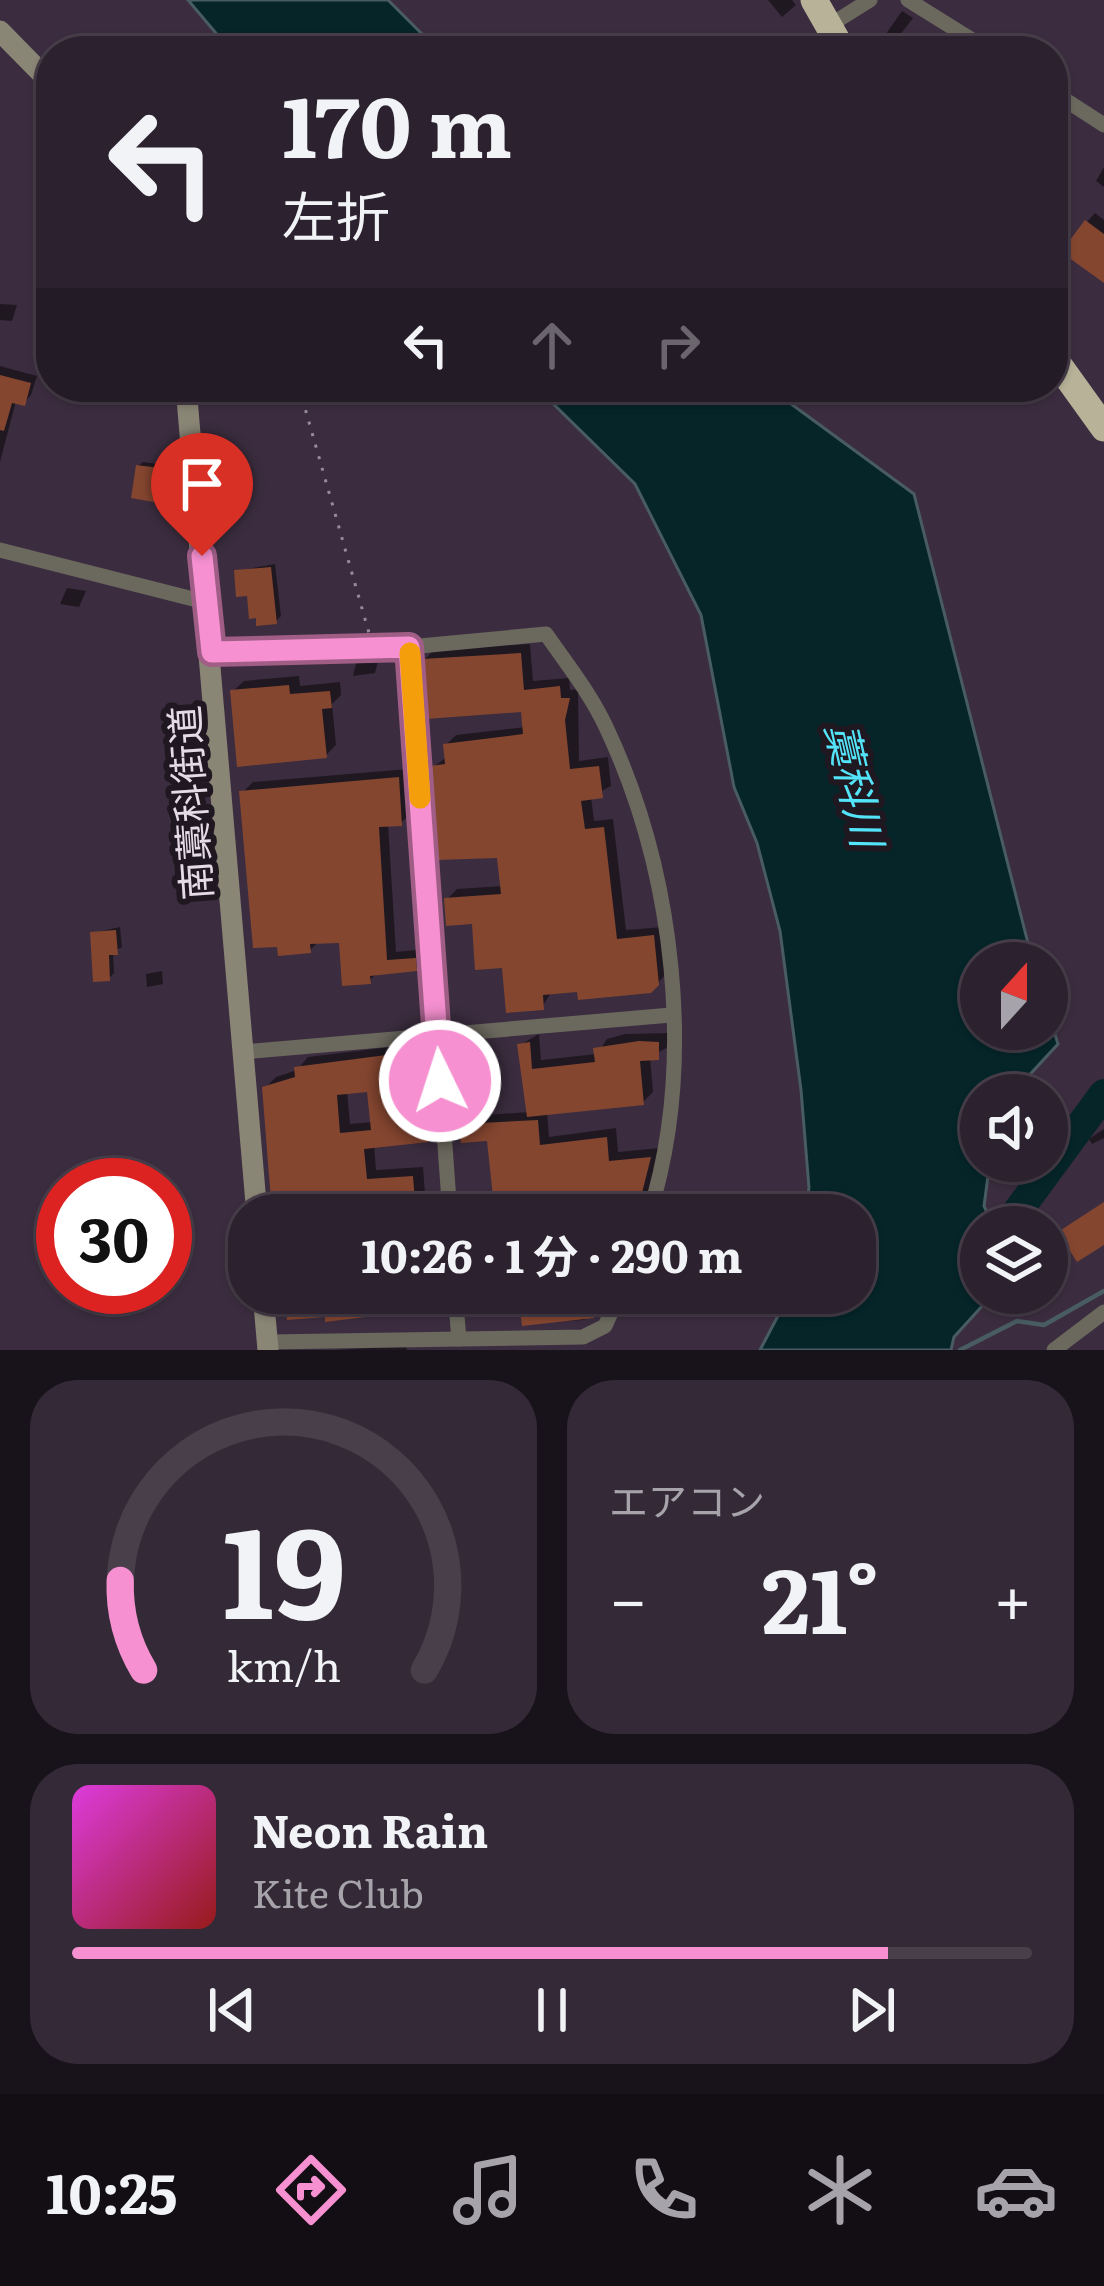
<!DOCTYPE html>
<html lang="ja">
<head>
<meta charset="utf-8">
<style>
	:root { --surface:#2c222f; --page:#342a37; --text:#f1f3f6; --muted:#a6a4aa; --line:#483f4b; --accent:#f690d0 }
	body { margin:0; font-family:Literata,"Noto Sans JP",serif; background:var(--page); color:var(--text); height:100vh; display:flex; flex-direction:column; font-size:45px; white-space:nowrap }
	* { box-sizing:border-box; margin:0 }
	p { font-size:39px; color:var(--muted) }
	.icon { flex:none; width:66px; height:66px; fill:none; stroke:currentColor; stroke-width:2; stroke-linecap:round; stroke-linejoin:round }
	.map { position:relative; height:1350px; overflow:hidden }
	.sheet { display:flex; flex-direction:column; gap:30px; padding:30px; background:#18131a; flex:1 }
	.sheet>* { flex:none }
	.top-card { position:absolute; left:36px; top:36px; width:1032px; height:366px; border-radius:48px; box-shadow:0 3px 9px #0004,0 0 0 3px var(--line); background:#2c222f; color:var(--text); overflow:hidden }
	.needle { width:78px; rotate:21deg }
	.tools { position:absolute; left:960px; top:942px; display:grid; gap:24px }
	.tools a { display:grid; place-items:center; width:108px; height:108px; border-radius:50%; background:var(--surface); box-shadow:0 3px 9px #0004,0 0 0 3px var(--line); font-size:60px }
	.speed { position:absolute; left:36px; top:1158px; display:flex; gap:24px; font-size:60px; font-weight:700; text-align:center }
	.speed>* { display:grid; place-content:center; width:156px; height:156px; border-radius:50%; background:var(--surface); box-shadow:0 3px 9px #0004,0 0 0 3px var(--line); line-height:1 }
	.speed .limit { border:18px solid #d22; background:#fff; color:#111 }
	.pin { position:absolute; display:grid; place-items:center; width:102px; height:102px; color:#fff; margin:-123px -51px; border-radius:50% 50% 50% 0; rotate:-45deg; box-shadow:0 0 12px #0007 }
	.pin .icon { rotate:45deg }
	.me { position:absolute; width:132px; margin:-66px; rotate:356deg; stroke-linejoin:round; filter:drop-shadow(0 0 9px #0008) }
	.turn { display:flex; align-items:center; gap:42px; height:252px; padding:0 48px; font-size:54px }
	.turn .icon { width:156px; height:156px; stroke-width:2.5 }
	.turn b { display:block; font-size:84px; line-height:102px }
	.lanes { display:flex; align-items:center; height:114px; padding:0 48px; background:#0003; justify-content:center; gap:60px; direction:ltr }
	.lanes .off { opacity:.35 }
	.big { font-size:90px; font-weight:700; line-height:1.1 }
	.sheet .tile { flex:1; display:flex; flex-direction:column; justify-content:center; gap:18px; min-width:0; padding:0 42px; border-radius:48px; background:var(--page) }
	.sheet .dial { align-items:center; gap:0 }
	.dial svg { height:312px; overflow:visible; fill:none; stroke:var(--line); stroke-width:7; stroke-linecap:round; text-anchor:middle }
	.dial text { fill:var(--text); stroke:none }
	.song { display:flex; align-items:center; gap:36px }
	.cover { width:144px; height:144px; border-radius:18px; background:linear-gradient(135deg,hsl(300 70% 55%),hsl(0 70% 35%)) }
	.played { height:12px; border-radius:6px; background:linear-gradient(90deg,var(--accent) 85%,var(--line) 85%) }
	.keys { display:flex; justify-content:space-around; direction:ltr }
	.heat { display:flex; justify-content:space-between; align-items:center; font-size:66px; direction:ltr }
	.sheet .tiles { flex:1; display:grid; gap:30px; grid-template-columns:1fr 1fr }
	.tile:last-child { grid-column:span 2 }
	.trip { position:absolute; left:228px; top:1194px; width:648px; height:120px; border-radius:48px; background:var(--surface); box-shadow:0 3px 9px #0004,0 0 0 3px var(--line); font-weight:700; line-height:120px; text-align:center }
	.menu { display:flex; height:192px; justify-content:space-around; align-items:center; background:#120e13; color:var(--muted) }
	.menu .icon { width:84px; height:84px }
	.menu .on { color:var(--accent) }
	.menu b { font-size:54px; color:var(--text) }
	.map>svg:first-child { display:block }
	.water { fill:#052529; stroke:#485c62; stroke-width:3 }
	.shadow { fill:#0007; fill-rule:evenodd }
	.lines { fill:none; stroke-linecap:round; stroke-linejoin:round }
	.stream { stroke:#485c62; stroke-width:4.5 }
	.river { stroke:#052529; stroke-width:30 }
	.building { fill:#854630; fill-rule:evenodd }
	.path { stroke:#968b99; stroke-width:3; stroke-dasharray:3 9; stroke-linecap:butt }
	.street { stroke:#6b695e; stroke-width:15 }
	.secondary { stroke:#8a8676; stroke-width:21 }
	.highway { stroke:#b7b298; stroke-width:27 }
	.route-casing { stroke:#a05e87; stroke-width:30 }
	.route { stroke:#f690d0; stroke-width:21 }
	.slow { stroke:#f59e0b; stroke-width:21 }
	.labels { text-anchor:middle; dominant-baseline:central; stroke-width:12; stroke-linejoin:round; paint-order:stroke }
	.street-label { font-size:39px; fill:#e4dbe7; stroke:#1f1820 }
	.water-label { font-size:42px; font-style:italic; fill:#54e4f9; stroke:#1f1820 }
</style>
</head>
<body>
<div class="map">
<svg width="1104" height="1350" viewBox="0 0 1104 1350">
	<rect width="100%" height="100%" fill="#3b2d3f"/>
	<!-- water -->
	<g class="water">
		<polygon points="188,0 388,0 439,51 231,51"/>
		<polygon points="536,387 768,387 914,494 1033,963 981,963 981,1029 1047,1029 1047,1009 1058,1044 1011,1095 981,1095 981,1161 990,1161 984,1206 994,1227 981,1227 981,1293 994,1293 954,1337 951,1350 760,1350 790,1293 855,1293 855,1215 804,1215 809,1188 801,1090 780,931 757,843 734,787 701,615 635,484"/>
	</g>
	<!-- shadow -->
	<g class="shadow">
		<polygon points="768,0 792,0 796,5 782,17"/>
		<polygon points="902,11 913,18 893,44 883,38"/>
		<polygon points="1104,167 1104,187 1096,181"/>
		<polygon points="1095,213 1104,220 1104,280 1087,222"/>
		<polygon points="0,304 17,305 12,321 0,320"/>
		<polygon points="0,366 37,376 31,395 24,403 16,401 0,462"/>
		<polygon points="143,462 172,466 164,501 138,466"/>
		<polygon points="275,564 281,616 276,621 237,571"/>
		<polygon points="67,588 86,591 79,607 60,604"/>
		<polygon points="530,644 533,681 569,678 570,690 578,689 579,761 608,757 611,786 591,797 594,821 613,819 626,930 663,927 668,972 650,991 552,991 542,1007 474,921 447,899 457,889 503,886 500,855 433,767 447,757 446,745 456,735 526,727 524,709 425,659 435,649"/>
		<polygon points="379,657 375,673 353,676 357,659"/>
		<polygon points="299,676 300,686 340,682 341,695 332,704 336,745 326,755 233,691 244,681"/>
		<polygon points="408,769 411,813 401,823 388,824 396,952 425,949 426,958 416,968 378,972 369,981 341,939 319,941 310,950 243,792 253,782"/>
		<polygon points="120,927 122,947 113,952 114,973 109,978 93,933"/>
		<polygon points="162,971 163,984 147,987 146,974"/>
		<polygon points="668,1033 668,1047 650,1057 653,1092 643,1102 547,1112 549,1137 616,1128 618,1152 659,1148 647,1196 637,1206 586,1215 498,1215 490,1137 463,1125 472,1116 529,1112 520,1045 539,1034 541,1060 597,1054 607,1039 625,1034"/>
		<path d="M 407,1045 L 430,1051 L 438,1129 L 428,1139 L 374,1145 L 376,1170 L 423,1167 L 425,1194 L 445,1193 L 447,1215 L 309,1215 L 265,1088 L 276,1077 L 297,1070 L 308,1057 ZM 370,1089 L 373,1122 L 350,1124 L 347,1091 Z"/>
		<polygon points="1104,1129 1104,1138 1092,1144 1089,1139"/>
		<polygon points="288,1293 414,1293 415,1299 404,1309"/>
		<polygon points="522,1293 601,1293 603,1305 584,1320 525,1323"/>
		<polygon points="406,1346 407,1350 334,1350"/>
	</g>
	<g class="lines">
		<!-- stream -->
		<polyline class="stream" points="960,1350 1017,1321 1044,1325 1104,1291"/>
		<!-- river -->
		<polyline class="river" points="1006,1227 1104,1094"/>
	</g>
	<!-- building -->
	<g class="building">
		<polygon points="1085,220 1104,234 1104,283 1061,252"/>
		<polygon points="0,375 31,383 25,406 12,403 4,431 0,430"/>
		<polygon points="136,465 169,469 165,504 131,498"/>
		<polygon points="271,567 277,624 256,626 256,618 249,619 247,596 236,597 234,570"/>
		<polygon points="521,653 524,690 560,686 561,698 570,698 565,720 570,769 599,766 603,798 581,801 585,829 604,827 617,939 654,935 659,985 651,993 578,1000 577,992 543,995 544,1010 506,1013 502,968 475,970 472,924 446,926 444,898 501,894 497,858 436,860 430,766 445,764 443,744 523,734 521,712 426,719 422,659"/>
		<polygon points="289,685 290,694 330,691 332,708 322,709 327,758 237,767 230,690"/>
		<polygon points="399,777 402,826 379,827 387,960 416,958 417,971 370,976 371,984 342,986 339,943 310,944 311,953 278,956 277,947 253,948 239,791"/>
		<polygon points="116,930 118,955 109,955 110,981 93,982 90,932"/>
		<polygon points="639,1041 659,1042 659,1060 640,1061 644,1105 527,1117 517,1044 530,1042 532,1069 595,1062 593,1048"/>
		<path d="M 394,1054 L 421,1061 L 429,1142 L 364,1149 L 367,1179 L 413,1176 L 416,1215 L 272,1213 L 262,1087 L 295,1077 L 294,1067 ZM 367,1092 L 371,1130 L 340,1133 L 337,1095 Z"/>
		<polygon points="538,1120 540,1145 607,1137 609,1161 651,1157 638,1209 540,1215 539,1201 494,1206 487,1141 461,1143 459,1124"/>
		<polygon points="1104,1202 1104,1245 1077,1262 1058,1232"/>
		<polygon points="285,1293 404,1293 406,1312 325,1322 325,1317 287,1320"/>
		<polygon points="518,1293 592,1293 594,1318 522,1326"/>
	</g>
	<g class="lines">
		<!-- path -->
		<polyline class="path" points="299,387 369,633"/>
		<!-- street -->
		<g class="street">
			<polyline points="908,0 990,51"/>
			<polyline points="827,27 870,0"/>
			<polyline points="1053,92 1104,125"/>
			<polyline points="0,550 205,602"/>
			<polyline points="409,647 450,1215"/>
			<path d="M 212,652 L 409,647 L 546,634 C 567,664 590,693 606,727 C 674,871 697,1062 649,1215"/>
			<polyline points="243,1052 671,1015"/>
			<polyline points="455,1293 459,1339"/>
			<polyline points="267,1342 583,1337 605,1326 620,1293"/>
			<polyline points="1054,1350 1104,1312"/>
		</g>
		<!-- secondary -->
		<g class="secondary">
			<polyline points="0,31 51,83"/>
			<polyline points="186,387 257,1215"/>
			<polyline points="263,1293 268,1350"/>
		</g>
		<!-- highway -->
		<g class="highway">
			<polyline points="814,0 843,51"/>
			<polyline points="1053,357 1104,428"/>
		</g>
	</g>
	<g class="lines">
		<defs>
			<polyline id="route" points="202,556 212,652 409,647 440,1081"/>
		</defs>
		<!-- route casing -->
		<use href="#route" class="route-casing"/>
		<!-- route -->
		<use href="#route" class="route"/>
		<!-- slow -->
		<polyline class="slow" points="410,653 420,798"/>
	</g>
	<g class="labels">
		<!-- street labels -->
		<g class="street-label">
			<text transform="translate(188 803) rotate(-94)">南藁科街道</text>
		</g>
		<!-- water labels -->
		<g class="water-label">
			<text transform="translate(857 784) rotate(77)">藁科川</text>
		</g>
	</g>
</svg>
<div class="tools">
<a><svg class="needle" viewBox="-14 -14 28 28"><path d="M0-13l5 13h-10z" fill="#e53935"/><path d="M0 13l5-13h-10z" fill="#a6a4aa"/></svg></a>
<a><svg class="icon" aria-label="sound" viewBox="0 0 24 24"><path d="M4 9h4l5-4v14l-5-4H4zM17 9q2 3 0 6"/></svg></a>
<a><svg class="icon" aria-label="layers" viewBox="0 0 24 24"><path d="M12 4l9 5-9 5-9-5zM3 14l9 5 9-5"/></svg></a>
</div>
<div class="speed"><div class="limit">30</div></div>
<div class="pin" style="left:202px;top:556px;background:#d93025"><svg class="icon" aria-label="arrive" viewBox="0 0 24 24"><path d="M6 21V4h12l-3 4 3 4H6"/></svg></div>
<svg class="me" style="left:440px;top:1081px" viewBox="-20 -20 40 40"><circle r="17" fill="#f690d0" stroke="#fff" stroke-width="3"/><path d="M0-11L8 9 0 5-8 9z" fill="#fff"/></svg>
<div class="trip">10:26 · 1 分 · 290 m</div>
<div class="top-card">
<div class="turn"><svg class="icon" aria-label="left" viewBox="0 0 24 24"><path d="M17 20v-9H6M10 6l-5 5 5 5"/></svg><div><b>170 m</b>左折</div></div>
<div class="lanes"><svg class="icon" aria-label="left" viewBox="0 0 24 24"><path d="M17 20v-9H6M10 6l-5 5 5 5"/></svg><svg class="icon off" aria-label="ahead" viewBox="0 0 24 24"><path d="M12 20V5M6 11l6-6 6 6"/></svg><svg class="icon off" aria-label="right" viewBox="0 0 24 24"><path d="M7 20v-9h11M14 6l5 5-5 5"/></svg></div>
</div>
</div>
<section class="sheet">
<div class="tiles">
<div class="tile dial"><svg viewBox="0 0 100 80">
<path d="M14 69A42 42 0 1 1 86 69"/>
<path d="M14 69A42 42 0 0 1 8 46" stroke="#f690d0"/>
<text x="50" y="56" font-size="32" font-weight="700">19</text>
<text x="50" y="72" font-size="11">km/h</text>
</svg></div>
<div class="tile"><p>エアコン</p>
<div class="heat"><a>−</a><b class="big">21°</b><a>+</a></div>
</div>
<div class="tile">
<div class="song"><i class="cover"></i><div><b>Neon Rain</b><p>Kite Club</p></div></div>
<div class="played"></div>
<div class="keys"><svg class="icon" aria-label="previous" viewBox="0 0 24 24"><path d="M18 5L8 12l10 7zM5 5v14"/></svg><svg class="icon" aria-label="pause" viewBox="0 0 24 24"><path d="M8 5v14M16 5v14"/></svg><svg class="icon" aria-label="next" viewBox="0 0 24 24"><path d="M6 5l10 7-10 7zM19 5v14"/></svg></div>
</div>
</div>
</section>
<nav class="menu">
<b>10:25</b>
<svg class="icon on" aria-label="directions" viewBox="0 0 24 24"><path d="M12 3l9 9-9 9-9-9zM9 14v-3h6M13 9l2 2-2 2"/></svg>
<svg class="icon" aria-label="music" viewBox="0 0 24 24"><path d="M9 18V5l10-2v13"/><circle cx="6" cy="18" r="3"/><circle cx="16" cy="16" r="3"/></svg>
<svg class="icon" aria-label="phone" viewBox="0 0 24 24"><path d="M5 4h4l2 5-3 2q2 4 5 5l2-3 5 2v4C11 20 4 13 5 4z"/></svg>
<svg class="icon" aria-label="climate" viewBox="0 0 24 24"><path d="M12 3v18M4 7l16 10M4 17L20 7"/></svg>
<svg class="icon" aria-label="car" viewBox="0 0 24 24"><path d="M5 17H2v-5l4-1 3-4h7l3 4 3 1v5h-3M9 17h6M6 11h13"/><circle cx="7" cy="17" r="2"/><circle cx="17" cy="17" r="2"/></svg>
</nav>
</body>
</html>
